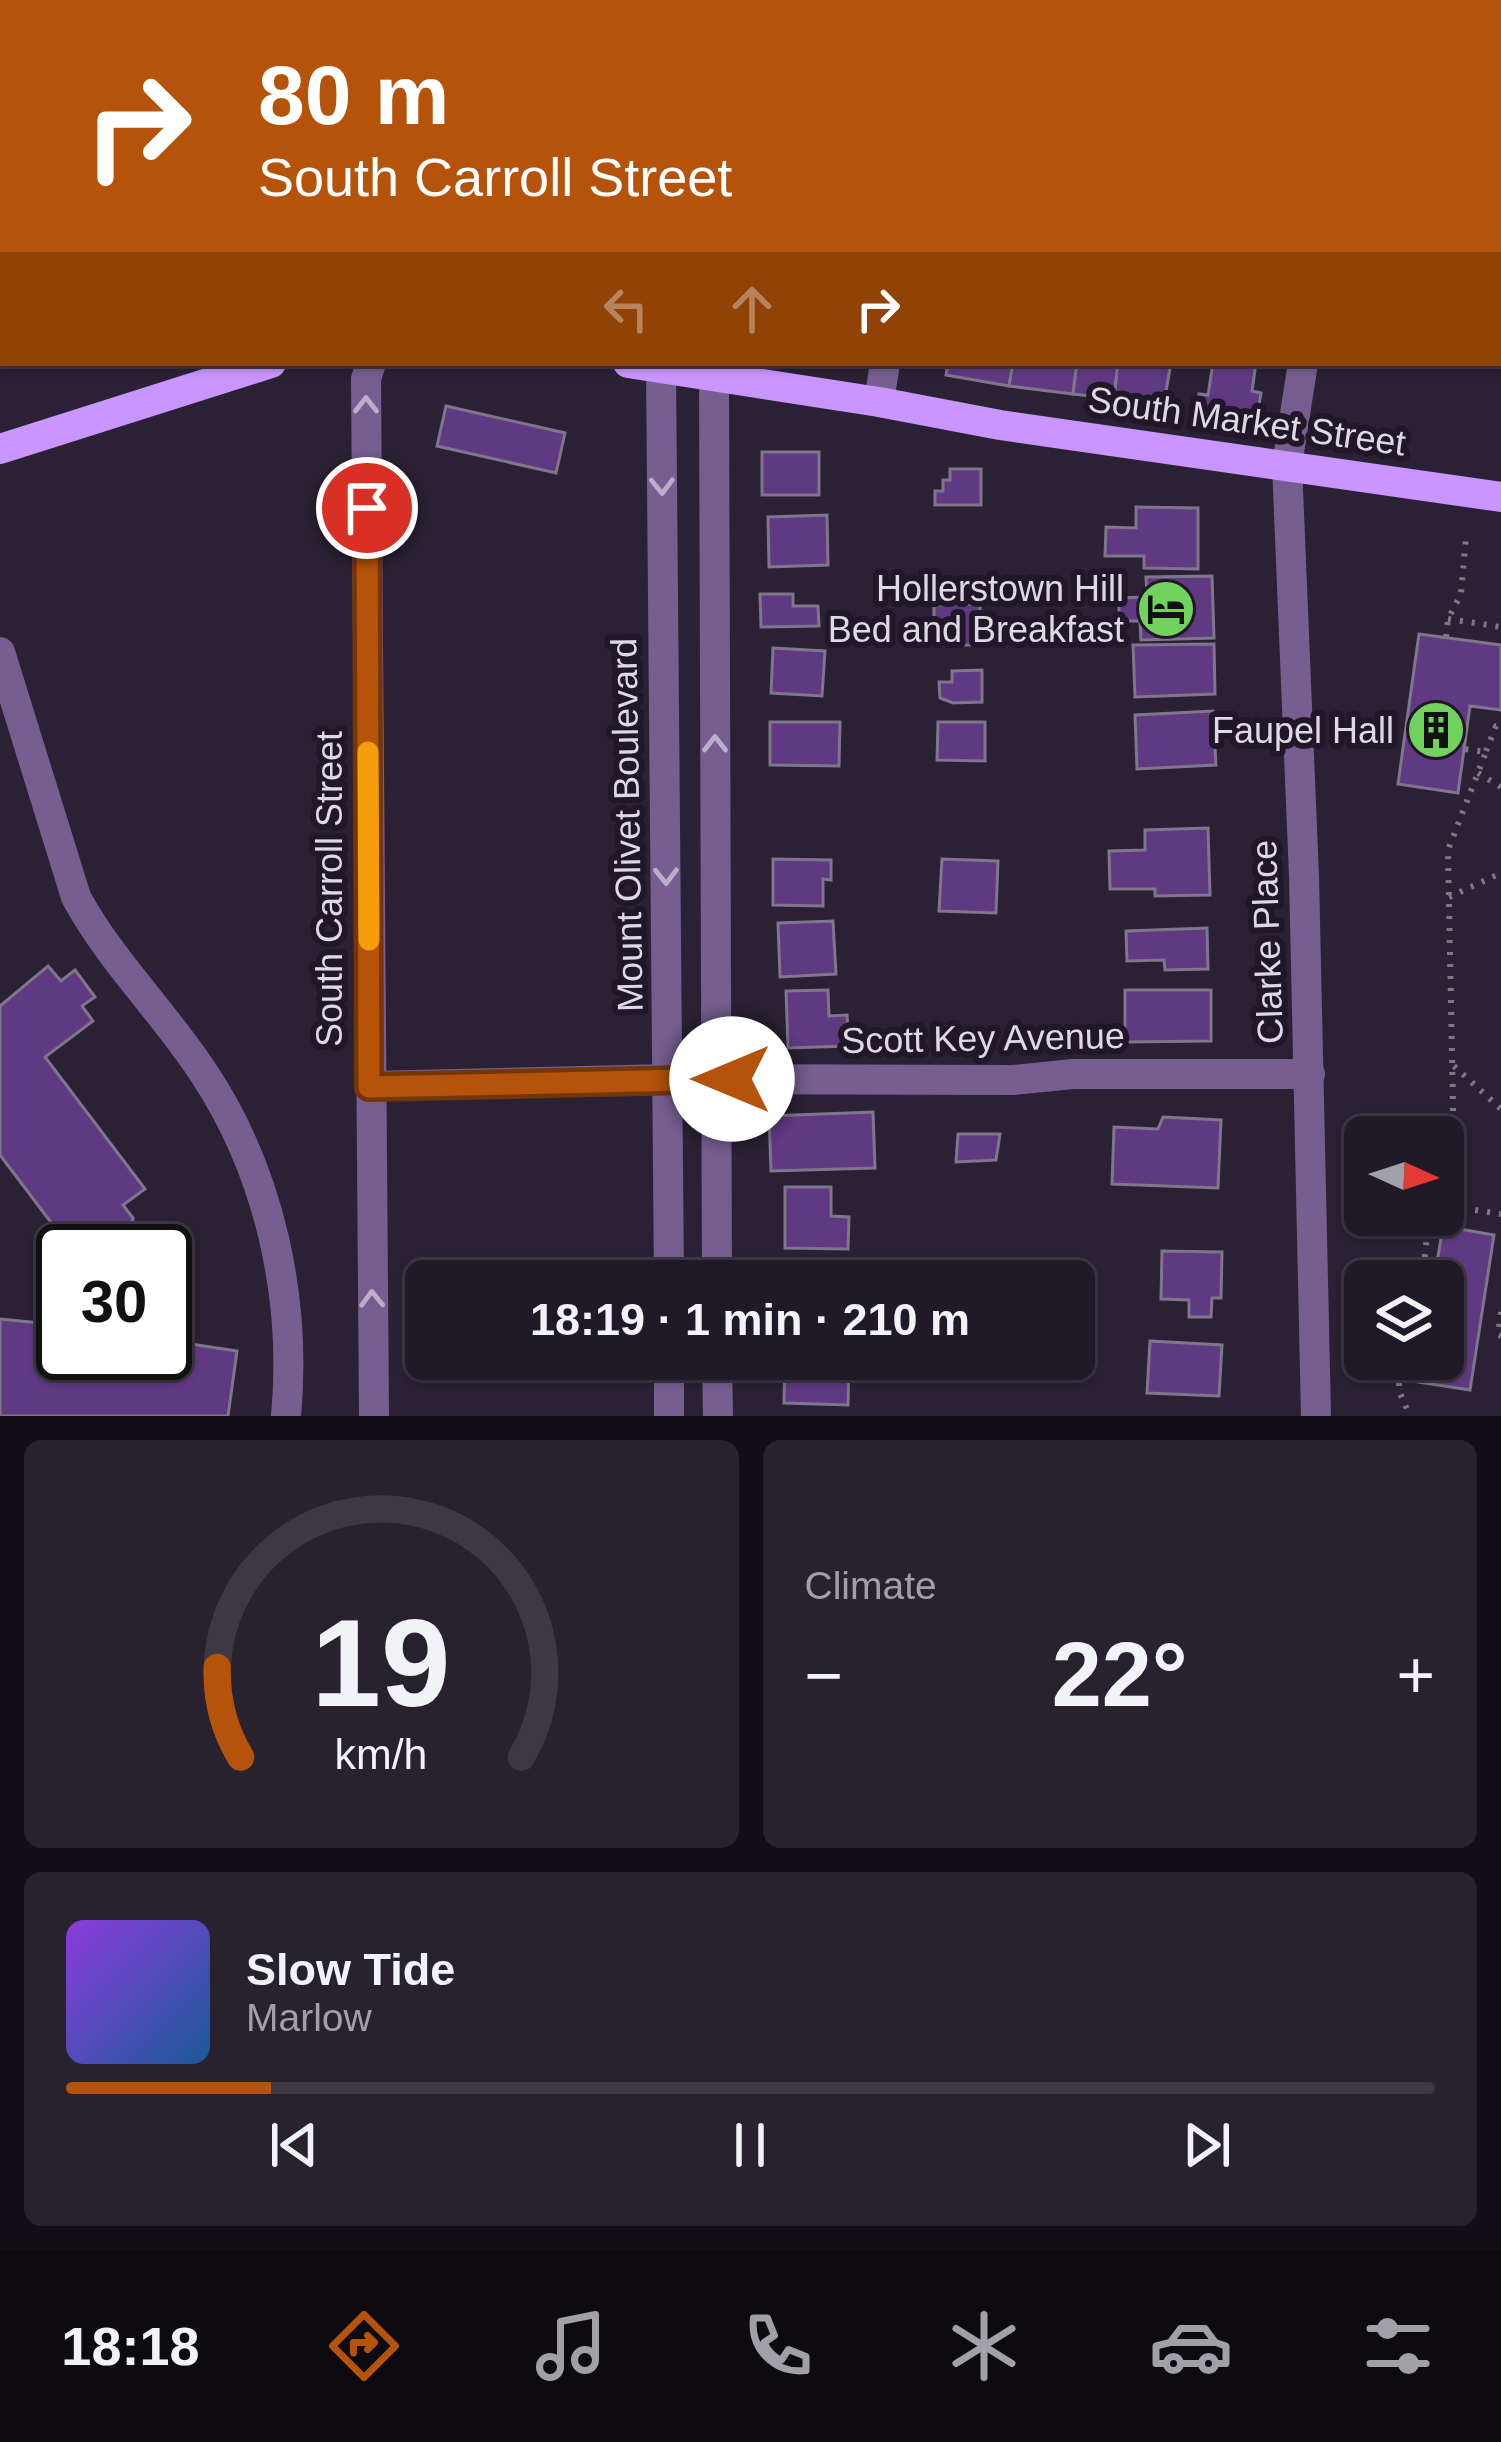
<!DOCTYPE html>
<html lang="en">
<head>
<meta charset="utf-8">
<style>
	:root { --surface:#201927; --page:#28222f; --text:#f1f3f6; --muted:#a2a0a7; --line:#3d3844; --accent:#b45309 }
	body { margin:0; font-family:Arial,sans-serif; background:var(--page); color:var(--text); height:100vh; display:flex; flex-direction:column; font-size:45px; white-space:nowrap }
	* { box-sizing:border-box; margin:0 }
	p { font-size:39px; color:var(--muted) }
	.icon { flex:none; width:66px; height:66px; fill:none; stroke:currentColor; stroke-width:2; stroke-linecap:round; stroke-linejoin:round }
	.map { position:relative; height:1416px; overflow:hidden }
	.side { display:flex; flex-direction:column; gap:24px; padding:24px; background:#120e15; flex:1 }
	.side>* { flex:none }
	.hud { position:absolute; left:0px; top:0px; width:1503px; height:366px; box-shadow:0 3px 9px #0004,0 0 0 3px var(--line); background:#b45309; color:#fff; overflow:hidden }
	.needle { width:78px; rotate:93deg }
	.fabs { position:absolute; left:1344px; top:1116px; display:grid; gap:24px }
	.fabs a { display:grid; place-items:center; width:120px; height:120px; border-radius:18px; background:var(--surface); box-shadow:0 3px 9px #0004,0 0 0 3px var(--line); font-size:60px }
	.speed { position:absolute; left:36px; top:1224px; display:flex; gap:24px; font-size:60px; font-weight:700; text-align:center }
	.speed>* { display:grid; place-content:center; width:156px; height:156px; border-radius:50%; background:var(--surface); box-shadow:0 3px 9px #0004,0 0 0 3px var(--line); line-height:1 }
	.speed .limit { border:6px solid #111; border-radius:18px; background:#fff; color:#111 }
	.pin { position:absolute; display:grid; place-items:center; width:102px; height:102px; color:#fff; margin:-51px; border:6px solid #fff; border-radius:50%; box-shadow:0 3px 12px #0007 }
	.me { position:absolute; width:132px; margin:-66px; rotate:270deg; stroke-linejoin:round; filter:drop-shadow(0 0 9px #0008) }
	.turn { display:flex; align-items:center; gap:42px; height:252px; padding:0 60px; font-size:54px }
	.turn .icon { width:156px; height:156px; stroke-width:2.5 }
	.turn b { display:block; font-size:84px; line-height:102px }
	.lanes { display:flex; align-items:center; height:114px; padding:0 60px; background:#0003; justify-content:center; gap:60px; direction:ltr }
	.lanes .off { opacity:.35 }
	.big { font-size:90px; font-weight:700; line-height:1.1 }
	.side .tile { flex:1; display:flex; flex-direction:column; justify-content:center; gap:18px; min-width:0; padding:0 42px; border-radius:18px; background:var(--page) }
	.side .dial { align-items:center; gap:0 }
	.dial svg { height:312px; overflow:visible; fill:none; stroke:var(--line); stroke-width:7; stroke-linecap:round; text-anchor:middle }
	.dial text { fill:var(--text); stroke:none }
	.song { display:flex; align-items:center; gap:36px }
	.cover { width:144px; height:144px; border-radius:18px; background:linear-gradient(135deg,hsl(270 70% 55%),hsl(210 70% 35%)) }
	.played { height:12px; border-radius:6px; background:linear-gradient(90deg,var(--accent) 15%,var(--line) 15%) }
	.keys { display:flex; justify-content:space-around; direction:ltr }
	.heat { display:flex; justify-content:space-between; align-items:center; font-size:66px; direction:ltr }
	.side .tiles { flex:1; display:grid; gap:24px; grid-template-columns:1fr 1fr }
	.tile:last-child { grid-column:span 2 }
	.trip { position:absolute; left:405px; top:1260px; width:690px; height:120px; border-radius:18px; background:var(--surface); box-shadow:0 3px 9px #0004,0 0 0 3px var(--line); font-weight:700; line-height:120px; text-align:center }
	.tabs { display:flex; height:192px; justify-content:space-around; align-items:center; background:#0d0a10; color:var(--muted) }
	.tabs .icon { width:84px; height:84px }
	.tabs .active { color:var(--accent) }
	.tabs b { font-size:54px; color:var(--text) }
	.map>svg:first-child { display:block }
	.building { fill:#603983; stroke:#7f758c; stroke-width:3 }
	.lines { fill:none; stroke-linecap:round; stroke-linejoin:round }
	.path { stroke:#7e7787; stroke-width:6; stroke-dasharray:3 9; stroke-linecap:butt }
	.minor { stroke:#775e91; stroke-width:30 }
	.major { stroke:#c995fe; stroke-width:30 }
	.oneway { stroke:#baaec8 }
	.route-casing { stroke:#753606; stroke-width:30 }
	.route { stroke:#b45309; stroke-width:21 }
	.slow { stroke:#f59e0b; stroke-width:21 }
	.labels { text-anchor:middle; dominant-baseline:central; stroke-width:12; stroke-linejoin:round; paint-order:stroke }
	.street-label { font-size:36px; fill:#ded9e5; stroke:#201829 }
	.poi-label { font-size:36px; fill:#ded9e5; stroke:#201829; text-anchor:end }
</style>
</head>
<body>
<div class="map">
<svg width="1501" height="1416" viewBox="0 0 1501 1416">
	<rect width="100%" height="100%" fill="#2a2134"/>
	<!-- building -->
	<g class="building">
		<polygon points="948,363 1013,363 1009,386 946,375"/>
		<polygon points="1013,363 1077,363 1073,394 1009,386"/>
		<polygon points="1077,363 1118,363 1114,399 1073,394"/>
		<polygon points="1118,363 1171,363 1163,408 1114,399"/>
		<polygon points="1213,363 1256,363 1252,391 1261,393 1256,423 1196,414 1199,394 1208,395"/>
		<polygon points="446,406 565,433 556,473 437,446"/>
		<rect x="762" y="452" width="57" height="43"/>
		<polygon points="950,469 981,469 981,505 935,505 935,491 943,491 943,480 950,480"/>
		<polygon points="1136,507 1198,508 1198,569 1144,568 1144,556 1105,556 1106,527 1136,528"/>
		<polygon points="827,515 828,565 769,567 768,517"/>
		<polygon points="1212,576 1214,638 1141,640 1140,621 1119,621 1119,598 1147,597 1146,577"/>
		<polygon points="760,594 793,594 793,606 818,606 819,626 761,627"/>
		<polygon points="980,604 980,645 934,645 934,605"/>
		<polygon points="1419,634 1501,645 1501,710 1470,706 1458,793 1398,784"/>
		<polygon points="1214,644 1215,694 1135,697 1133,645"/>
		<polygon points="773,648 825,651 822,696 771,693"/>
		<polygon points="982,670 982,702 953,703 940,698 939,682 952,682 952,671"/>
		<polygon points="1213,711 1216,765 1137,769 1135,715"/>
		<polygon points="770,722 840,722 839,766 770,765"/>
		<polygon points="938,722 985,722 985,761 937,760"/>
		<polygon points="1208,828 1210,895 1155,896 1155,889 1110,889 1109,851 1145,850 1145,830"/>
		<polygon points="773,859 831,860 831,880 823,879 823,906 773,905"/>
		<polygon points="942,859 998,861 996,913 939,911"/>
		<polygon points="833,921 836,974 780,977 778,923"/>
		<polygon points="1207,928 1208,969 1165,970 1164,960 1127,961 1126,931"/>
		<polygon points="48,966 61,981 75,970 95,997 82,1006 93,1021 45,1057 145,1189 123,1205 133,1218 130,1240 158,1244 157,1251 63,1251 63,1353 165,1353 165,1340 237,1351 228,1416 0,1416 0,1319 51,1324 59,1233 0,1155 0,1006"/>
		<polygon points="828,990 829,1016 847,1015 849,1046 788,1048 786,991"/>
		<polygon points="1125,990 1211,990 1211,1041 1125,1042"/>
		<polygon points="873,1112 875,1168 771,1171 769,1116"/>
		<polygon points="1163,1117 1221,1120 1218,1188 1112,1184 1114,1127 1158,1129"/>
		<polygon points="958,1134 1000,1134 996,1160 956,1162"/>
		<polygon points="785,1187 831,1187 831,1216 849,1217 848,1249 785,1248"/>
		<polygon points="1443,1226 1494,1235 1470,1390 1418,1382 1422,1359 1443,1359 1443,1281 1434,1281"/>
		<polygon points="1162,1251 1222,1252 1221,1298 1212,1298 1211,1317 1189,1317 1189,1300 1161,1299"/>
		<polygon points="845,1267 845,1281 789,1281 788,1268"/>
		<polygon points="1150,1341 1222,1345 1219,1396 1147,1393"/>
		<polygon points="785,1359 849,1359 848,1405 784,1403"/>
	</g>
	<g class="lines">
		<!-- path -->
		<g class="path">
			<polyline points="594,0 595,3"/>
			<polyline points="557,3 558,0"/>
			<polyline points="1448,619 1501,627"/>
			<polyline points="1446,637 1448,619 1461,594 1466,537"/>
			<polyline points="1486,751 1496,726 1501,726"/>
			<polyline points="1478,773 1501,787"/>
			<polyline points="1449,897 1501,873"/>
			<polyline points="1454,1066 1501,1109"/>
			<polyline points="1455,1207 1448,850 1486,752 1464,749"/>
			<polyline points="1422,1281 1428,1228 1455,1207 1501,1214"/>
			<polyline points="1344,1294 1365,1298"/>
			<polyline points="1501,1312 1498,1335 1501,1336"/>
			<polyline points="1399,1359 1399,1391 1410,1416"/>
		</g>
		<!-- minor -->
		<g class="minor">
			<polyline points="46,0 47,3"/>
			<polyline points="216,0 221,3"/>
			<polyline points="295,0 300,3"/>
			<polyline points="173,3 174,0"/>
			<polyline points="474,3 475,0"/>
			<polyline points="645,3 647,0"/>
			<polyline points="985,3 986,0"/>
			<polyline points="1358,3 1358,0"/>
			<polyline points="1500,215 1501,215"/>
			<polyline points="371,363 366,379 374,1416"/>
			<polyline points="1303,363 1287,465 1304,876 1316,1416"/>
			<polyline points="661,369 669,1281"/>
			<polyline points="714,377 717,1281"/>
			<polyline points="879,402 885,363"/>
			<path d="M 0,652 L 76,897 C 111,962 165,1013 205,1075 C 270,1174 297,1299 286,1416"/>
			<polyline points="369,1086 668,1079 1013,1080 1073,1074 1310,1074"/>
			<polyline points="669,1359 669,1416"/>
			<polyline points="717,1359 718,1416"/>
		</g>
		<!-- major -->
		<g class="major">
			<polyline points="628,363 879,402 1000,425 1501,497"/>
			<polyline points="0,449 271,363"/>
		</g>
	</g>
	<!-- one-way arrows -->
	<defs><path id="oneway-chevron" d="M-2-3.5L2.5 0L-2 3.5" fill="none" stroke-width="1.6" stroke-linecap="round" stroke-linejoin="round" transform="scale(3)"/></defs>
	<g class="oneway">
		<use href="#oneway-chevron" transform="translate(366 405) rotate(-90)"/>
		<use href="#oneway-chevron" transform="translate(662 486) rotate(89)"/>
		<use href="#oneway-chevron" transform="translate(715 744) rotate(-90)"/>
		<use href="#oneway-chevron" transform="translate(666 876) rotate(89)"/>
		<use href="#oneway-chevron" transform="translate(372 1299) rotate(-91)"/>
	</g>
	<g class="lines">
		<defs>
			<polyline id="route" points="367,508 369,1087 732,1079"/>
		</defs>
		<!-- route casing -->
		<use href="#route" class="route-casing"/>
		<!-- route -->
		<use href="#route" class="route"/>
		<!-- slow -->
		<polyline class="slow" points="368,752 369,940"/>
	</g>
	<!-- icons -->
	<defs>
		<symbol id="hotel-disc" viewBox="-11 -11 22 22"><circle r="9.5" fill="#71d35e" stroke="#201829"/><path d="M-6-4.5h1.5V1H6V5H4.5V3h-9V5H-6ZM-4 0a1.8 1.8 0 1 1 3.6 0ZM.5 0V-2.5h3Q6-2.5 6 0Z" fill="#111"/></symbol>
		<symbol id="building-disc" viewBox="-11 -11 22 22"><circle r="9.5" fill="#71d35e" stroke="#201829"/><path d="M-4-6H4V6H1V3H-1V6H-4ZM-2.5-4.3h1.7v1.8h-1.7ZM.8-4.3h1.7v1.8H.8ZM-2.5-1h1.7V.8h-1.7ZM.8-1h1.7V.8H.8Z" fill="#111"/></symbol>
	</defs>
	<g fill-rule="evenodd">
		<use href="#hotel-disc" x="1133" y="576" width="66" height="66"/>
		<use href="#building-disc" x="1403" y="697" width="66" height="66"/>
	</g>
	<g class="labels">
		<!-- street labels -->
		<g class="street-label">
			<text transform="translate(1247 421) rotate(8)">South Market Street</text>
			<text transform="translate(627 825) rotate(-91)">Mount Olivet Boulevard</text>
			<text transform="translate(329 889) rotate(-90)">South Carroll Street</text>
			<text transform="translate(1267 942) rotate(-92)">Clarke Place</text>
			<text transform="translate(983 1038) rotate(-1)">Scott Key Avenue</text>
		</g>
		<!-- poi labels -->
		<g class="poi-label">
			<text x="1124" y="588">Hollerstown Hill<tspan x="1124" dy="41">Bed and Breakfast</tspan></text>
			<text x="1394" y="730">Faupel Hall</text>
		</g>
	</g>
</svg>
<div class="fabs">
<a><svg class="needle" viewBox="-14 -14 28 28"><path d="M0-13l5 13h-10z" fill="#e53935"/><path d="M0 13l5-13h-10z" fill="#a2a0a7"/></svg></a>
<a><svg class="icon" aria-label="layers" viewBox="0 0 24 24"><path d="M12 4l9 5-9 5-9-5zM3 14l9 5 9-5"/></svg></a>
</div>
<div class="speed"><div class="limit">30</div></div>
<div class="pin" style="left:367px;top:508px;background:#d93025"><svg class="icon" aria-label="arrive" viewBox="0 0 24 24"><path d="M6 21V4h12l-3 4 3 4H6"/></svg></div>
<svg class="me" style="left:732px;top:1079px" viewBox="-20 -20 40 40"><circle r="19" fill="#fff"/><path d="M0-13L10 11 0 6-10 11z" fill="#b45309"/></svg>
<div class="trip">18:19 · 1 min · 210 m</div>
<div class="hud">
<div class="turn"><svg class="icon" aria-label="right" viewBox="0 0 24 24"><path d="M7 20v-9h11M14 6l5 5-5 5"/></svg><div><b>80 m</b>South Carroll Street</div></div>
<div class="lanes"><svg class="icon off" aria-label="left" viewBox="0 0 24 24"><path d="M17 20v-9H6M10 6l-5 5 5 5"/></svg><svg class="icon off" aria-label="ahead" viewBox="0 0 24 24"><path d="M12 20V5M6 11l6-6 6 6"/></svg><svg class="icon" aria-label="right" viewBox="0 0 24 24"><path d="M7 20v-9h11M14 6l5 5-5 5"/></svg></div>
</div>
</div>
<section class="side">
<div class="tiles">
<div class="tile dial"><svg viewBox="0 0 100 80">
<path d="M14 69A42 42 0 1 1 86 69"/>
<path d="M14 69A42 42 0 0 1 8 46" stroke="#b45309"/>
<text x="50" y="56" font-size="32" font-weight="700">19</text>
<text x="50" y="72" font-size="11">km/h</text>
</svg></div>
<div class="tile"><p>Climate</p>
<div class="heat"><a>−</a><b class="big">22°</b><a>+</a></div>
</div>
<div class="tile">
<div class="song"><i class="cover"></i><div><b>Slow Tide</b><p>Marlow</p></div></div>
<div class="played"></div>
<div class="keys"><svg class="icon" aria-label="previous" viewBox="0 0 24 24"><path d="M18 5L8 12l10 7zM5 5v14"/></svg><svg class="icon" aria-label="pause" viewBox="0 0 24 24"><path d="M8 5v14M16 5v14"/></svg><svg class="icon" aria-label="next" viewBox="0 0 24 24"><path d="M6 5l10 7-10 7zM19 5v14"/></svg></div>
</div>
</div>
</section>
<nav class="tabs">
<b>18:18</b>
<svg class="icon active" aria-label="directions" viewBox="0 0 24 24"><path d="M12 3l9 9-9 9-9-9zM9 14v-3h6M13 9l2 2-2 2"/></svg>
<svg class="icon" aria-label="music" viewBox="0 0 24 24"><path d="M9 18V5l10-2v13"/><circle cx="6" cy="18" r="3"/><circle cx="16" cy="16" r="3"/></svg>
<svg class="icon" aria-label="phone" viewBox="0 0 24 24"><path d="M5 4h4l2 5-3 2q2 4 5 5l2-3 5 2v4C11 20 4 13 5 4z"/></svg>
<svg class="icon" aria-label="climate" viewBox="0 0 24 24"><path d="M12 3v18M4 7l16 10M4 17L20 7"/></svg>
<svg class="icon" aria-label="car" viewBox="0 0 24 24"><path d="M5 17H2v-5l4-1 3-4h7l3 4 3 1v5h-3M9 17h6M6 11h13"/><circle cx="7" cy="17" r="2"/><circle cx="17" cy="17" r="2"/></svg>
<svg class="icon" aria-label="filters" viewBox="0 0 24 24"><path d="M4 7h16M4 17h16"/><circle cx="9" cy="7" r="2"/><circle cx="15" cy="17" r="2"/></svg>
</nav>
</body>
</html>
